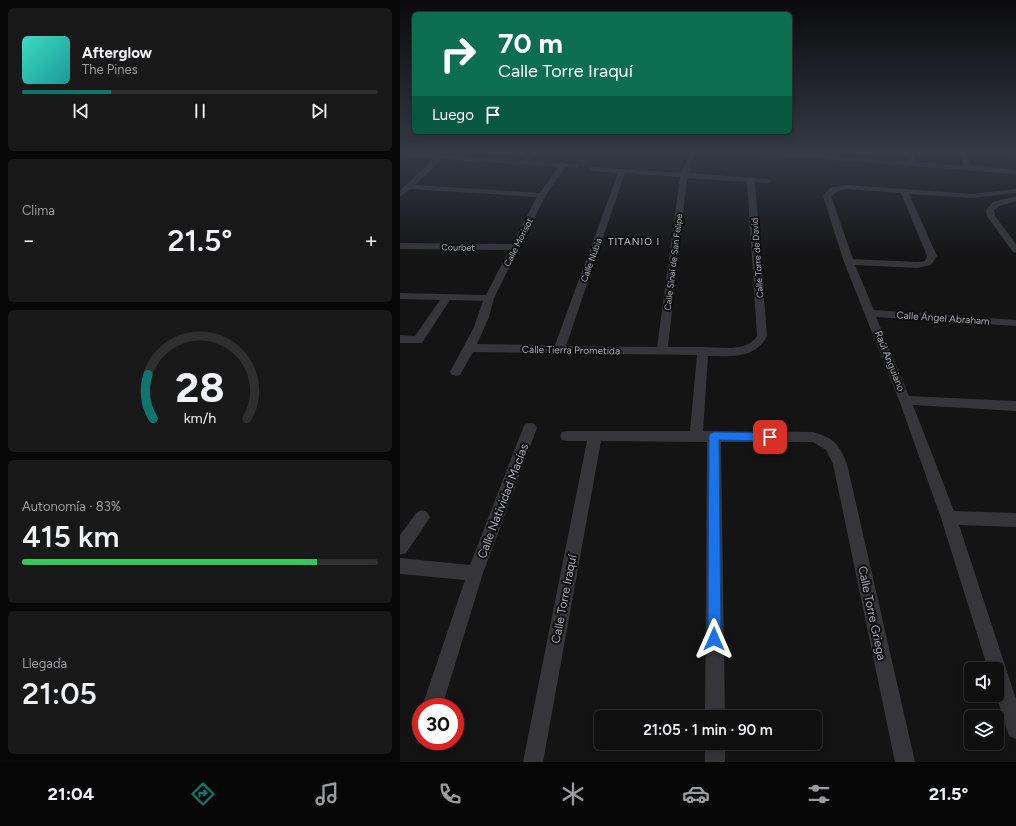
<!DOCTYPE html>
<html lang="es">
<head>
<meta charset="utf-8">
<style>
	:root { --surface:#0f0f10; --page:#181819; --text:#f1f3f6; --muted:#9b9c9f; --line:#2f2f30; --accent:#0f766e }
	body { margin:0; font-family:Figtree,sans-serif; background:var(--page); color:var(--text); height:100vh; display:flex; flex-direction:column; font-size:15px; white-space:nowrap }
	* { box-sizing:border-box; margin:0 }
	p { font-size:13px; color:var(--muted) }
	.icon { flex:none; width:22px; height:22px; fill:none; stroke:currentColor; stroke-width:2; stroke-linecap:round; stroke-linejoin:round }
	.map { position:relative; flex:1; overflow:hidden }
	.side { display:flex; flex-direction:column; gap:8px; padding:8px; background:#080809; width:400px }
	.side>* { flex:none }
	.hud { position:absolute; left:12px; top:12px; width:380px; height:122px; border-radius:6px; box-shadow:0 2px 10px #0003,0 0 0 1px var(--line); background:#0b6e4f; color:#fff; overflow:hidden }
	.tools { position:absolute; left:564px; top:662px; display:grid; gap:8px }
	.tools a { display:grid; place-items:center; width:40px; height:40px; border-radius:6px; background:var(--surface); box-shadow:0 2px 10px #0003,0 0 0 1px var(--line); font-size:20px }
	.speed { position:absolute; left:12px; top:698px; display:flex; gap:8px; font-size:20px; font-weight:700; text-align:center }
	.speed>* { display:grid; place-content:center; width:52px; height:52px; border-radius:50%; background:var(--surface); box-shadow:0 2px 10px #0003,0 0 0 1px var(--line); line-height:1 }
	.speed .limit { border:6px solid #d22; background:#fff; color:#111 }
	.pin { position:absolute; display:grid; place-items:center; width:34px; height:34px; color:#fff; margin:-17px; border-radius:8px; box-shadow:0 2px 6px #0006 }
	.me { position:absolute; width:44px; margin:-22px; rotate:0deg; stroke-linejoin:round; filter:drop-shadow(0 0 3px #0008) }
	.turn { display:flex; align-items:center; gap:14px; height:84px; padding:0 20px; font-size:18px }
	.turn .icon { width:52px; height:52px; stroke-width:2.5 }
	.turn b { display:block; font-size:28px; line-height:34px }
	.then { display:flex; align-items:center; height:38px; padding:0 20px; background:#0003; gap:8px; font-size:15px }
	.big { font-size:30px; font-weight:600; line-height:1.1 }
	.side .card { flex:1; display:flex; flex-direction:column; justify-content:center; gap:6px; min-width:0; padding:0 14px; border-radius:6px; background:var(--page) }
	.side .dial { align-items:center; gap:0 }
	.dial svg { height:104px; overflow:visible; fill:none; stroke:var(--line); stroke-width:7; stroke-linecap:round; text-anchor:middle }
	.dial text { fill:var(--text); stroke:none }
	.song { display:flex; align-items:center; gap:12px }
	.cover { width:48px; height:48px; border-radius:6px; background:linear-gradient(135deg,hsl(170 70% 55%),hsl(180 70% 35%)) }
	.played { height:4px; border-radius:2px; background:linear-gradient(90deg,var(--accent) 25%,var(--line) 25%) }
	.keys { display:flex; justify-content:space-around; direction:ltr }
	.heat { display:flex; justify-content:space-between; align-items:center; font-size:22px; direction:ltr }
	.charge { height:6px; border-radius:3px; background:linear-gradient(90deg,#34c759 83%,var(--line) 0) }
	.trip { position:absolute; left:194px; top:710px; width:228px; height:40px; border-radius:6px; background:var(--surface); box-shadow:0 2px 10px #0003,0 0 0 1px var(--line); font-weight:600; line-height:40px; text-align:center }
	.dock { display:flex; height:64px; justify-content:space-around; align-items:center; background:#060606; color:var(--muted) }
	.dock .icon { width:28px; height:28px }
	.dock .current { color:var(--accent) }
	.dock b { font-size:18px; color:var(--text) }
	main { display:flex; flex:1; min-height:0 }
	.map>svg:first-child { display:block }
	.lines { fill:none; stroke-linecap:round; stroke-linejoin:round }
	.street { fill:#35353a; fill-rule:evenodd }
	.route { fill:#1a73e8; stroke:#114b97 }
	.labels { text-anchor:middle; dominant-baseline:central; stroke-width:4; stroke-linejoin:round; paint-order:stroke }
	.far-street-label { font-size:9px; fill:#a7a9b4; stroke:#0f0f10 }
	.far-quarter-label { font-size:10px; letter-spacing:1px; fill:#c7c8d0; stroke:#0f0f10 }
	.street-label { font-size:10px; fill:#a7a9b4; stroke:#0f0f10 }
	.near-street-label { font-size:12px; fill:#a7a9b4; stroke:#0f0f10 }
</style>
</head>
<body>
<main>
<section class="side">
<div class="card">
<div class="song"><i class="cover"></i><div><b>Afterglow</b><p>The Pines</p></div></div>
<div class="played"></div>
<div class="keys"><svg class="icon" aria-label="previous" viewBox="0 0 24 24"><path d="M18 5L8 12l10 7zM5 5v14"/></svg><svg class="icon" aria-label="pause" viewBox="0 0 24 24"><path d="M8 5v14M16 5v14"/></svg><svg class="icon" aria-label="next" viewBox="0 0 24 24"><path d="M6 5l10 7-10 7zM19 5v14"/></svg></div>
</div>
<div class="card"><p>Clima</p>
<div class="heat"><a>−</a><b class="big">21.5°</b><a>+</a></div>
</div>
<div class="card dial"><svg viewBox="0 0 100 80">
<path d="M14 69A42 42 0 1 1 86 69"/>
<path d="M14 69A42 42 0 0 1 10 35" stroke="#0f766e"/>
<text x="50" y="56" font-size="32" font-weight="700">28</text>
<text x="50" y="72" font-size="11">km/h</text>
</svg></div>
<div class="card"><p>Autonomía · 83%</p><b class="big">415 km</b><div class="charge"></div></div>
<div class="card"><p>Llegada</p><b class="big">21:05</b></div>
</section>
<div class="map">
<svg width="616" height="762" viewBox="0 0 616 762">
	<rect width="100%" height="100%" fill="#141415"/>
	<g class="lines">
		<!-- street -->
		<g class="street">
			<path d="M 132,151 L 139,151 L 129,161 L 175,164 L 179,166 L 175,168 L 165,167 L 146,195 L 94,298 L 89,317 L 77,344 L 155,345 L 218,173 L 193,171 L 189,169 L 190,167 L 281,173 L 291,151 L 297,151 L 288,173 L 368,179 L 372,181 L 368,183 L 355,182 L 367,336 C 355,359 331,356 308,356 L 303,431 L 413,432 C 434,438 439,444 447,464 L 515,762 L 495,762 L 433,464 L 426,450 L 413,442 L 321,442 L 325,717 L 305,717 L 307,442 L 201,441 L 143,762 L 123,762 L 187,441 L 167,441 L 162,440 L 160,436 L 162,432 L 167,431 L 290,431 L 297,355 L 73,352 L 60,375 L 56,376 L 52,375 L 50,372 L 74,327 L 83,301 L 50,300 L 22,343 L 0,343 L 0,335 L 15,336 L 40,300 L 0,299 L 0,293 L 86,295 L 109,250 L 0,249 L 0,243 L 112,244 L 137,197 L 10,189 L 0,197 L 0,191 L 34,158 L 0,156 L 0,152 L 121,160 ZM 42,159 L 158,167 L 140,193 L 15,185 ZM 225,173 L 280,177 L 257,347 L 166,346 ZM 287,178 L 347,182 L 357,336 C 346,353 320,347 303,347 C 292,347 280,347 268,347 Z"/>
			<polygon points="339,151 367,151 509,162 506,151 512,151 516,162 564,166 558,151 564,151 572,166 616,170 616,174 342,153"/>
			<polygon points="609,151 615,151 616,160 614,159"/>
			<path d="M 447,185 L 572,194 L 616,189 L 616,193 L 572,198 L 509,194 L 537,256 L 531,265 L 518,268 L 455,265 L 474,310 L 616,320 L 616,326 L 476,317 L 509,396 L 616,401 L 616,411 L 513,405 L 554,511 L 616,513 L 616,527 L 559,525 L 616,699 L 616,739 L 609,736 L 596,695 L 597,695 L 597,669 L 588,669 L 541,518 L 499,400 L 444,262 L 423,196 L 430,188 ZM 447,189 L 501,193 L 527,256 L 525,261 L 518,262 L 453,259 L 431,196 L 438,191 Z"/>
			<polygon points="616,196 616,201 599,206 594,210 595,216 616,244 616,253 613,252 587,216 586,210 593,202"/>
			<polygon points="130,423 135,424 137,428 83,573 42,707 22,707 65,580 0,574 0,558 70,565 123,428 125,424"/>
			<polygon points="22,510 27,512 30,517 27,522 6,553 0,555 0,535 17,512"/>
			<rect x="305" y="743" width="20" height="19"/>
		</g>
	</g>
	<!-- sky -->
	<linearGradient id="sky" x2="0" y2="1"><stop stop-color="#0b0b0c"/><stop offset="0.59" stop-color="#343a46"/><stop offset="1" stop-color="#343a46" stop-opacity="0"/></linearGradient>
	<rect width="616" height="258" fill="url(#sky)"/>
	<!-- route -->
	<polygon class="route" points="314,432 370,433 374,434 376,437 374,439 370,441 319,440 321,639 319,644 314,646 310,644 308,639 309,436 310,434"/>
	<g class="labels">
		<!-- far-street labels -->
		<g class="far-street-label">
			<text transform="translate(118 242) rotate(-63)">Calle Morisot</text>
			<text transform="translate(58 247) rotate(1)">Courbet</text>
			<text transform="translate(357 258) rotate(-94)">Calle Torre de David</text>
			<text transform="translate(191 260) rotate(-70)">Calle Nubia</text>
			<text transform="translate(273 262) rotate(-83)">Calle Sinaí de San Felipe</text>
		</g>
		<!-- far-quarter labels -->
		<g class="far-quarter-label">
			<text x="234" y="241">TITANIO I</text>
		</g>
		<!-- street labels -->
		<g class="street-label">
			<text transform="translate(543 318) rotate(4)">Calle Ángel Abraham</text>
			<text transform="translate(171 350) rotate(1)">Calle Tierra Prometida</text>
			<text transform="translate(490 361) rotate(68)">Raúl Anguiano</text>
		</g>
		<!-- near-street labels -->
		<g class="near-street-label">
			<text transform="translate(103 501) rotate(-69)">Calle Natividad Macías</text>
			<text transform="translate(164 599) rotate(-79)">Calle Torre Iraquí</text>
			<text transform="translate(472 613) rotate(78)">Calle Torre Griega</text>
		</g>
	</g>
</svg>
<div class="tools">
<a><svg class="icon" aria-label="sound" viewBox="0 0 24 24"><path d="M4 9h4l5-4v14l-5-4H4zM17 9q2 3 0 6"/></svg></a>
<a><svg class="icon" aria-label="layers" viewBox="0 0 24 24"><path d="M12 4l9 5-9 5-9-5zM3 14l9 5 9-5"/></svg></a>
</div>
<div class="speed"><div class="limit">30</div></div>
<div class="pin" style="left:370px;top:437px;background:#d93025"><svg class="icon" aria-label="arrive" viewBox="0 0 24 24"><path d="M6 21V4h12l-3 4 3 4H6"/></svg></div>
<svg class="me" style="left:314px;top:639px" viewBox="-20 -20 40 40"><path d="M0-17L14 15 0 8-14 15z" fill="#1a73e8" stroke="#fff" stroke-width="4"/></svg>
<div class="trip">21:05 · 1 min · 90 m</div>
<div class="hud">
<div class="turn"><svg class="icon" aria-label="right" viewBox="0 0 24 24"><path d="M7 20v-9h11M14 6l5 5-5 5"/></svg><div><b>70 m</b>Calle Torre Iraquí</div></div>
<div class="then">Luego<svg class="icon" aria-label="arrive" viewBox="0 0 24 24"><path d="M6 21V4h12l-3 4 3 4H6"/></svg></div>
</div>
</div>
</main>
<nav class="dock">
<b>21:04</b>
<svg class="icon current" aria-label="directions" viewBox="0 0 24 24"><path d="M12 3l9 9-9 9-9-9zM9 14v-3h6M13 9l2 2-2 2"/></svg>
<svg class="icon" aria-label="music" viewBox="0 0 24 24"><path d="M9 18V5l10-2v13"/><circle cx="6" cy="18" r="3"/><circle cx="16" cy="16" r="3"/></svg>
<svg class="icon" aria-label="phone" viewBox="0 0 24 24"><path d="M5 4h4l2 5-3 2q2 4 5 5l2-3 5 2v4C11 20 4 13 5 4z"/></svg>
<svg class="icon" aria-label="climate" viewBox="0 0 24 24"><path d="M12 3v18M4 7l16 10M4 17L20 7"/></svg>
<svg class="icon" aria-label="car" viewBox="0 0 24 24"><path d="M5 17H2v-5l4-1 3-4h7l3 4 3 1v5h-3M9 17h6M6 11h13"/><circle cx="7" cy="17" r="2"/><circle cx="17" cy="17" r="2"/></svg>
<svg class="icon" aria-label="filters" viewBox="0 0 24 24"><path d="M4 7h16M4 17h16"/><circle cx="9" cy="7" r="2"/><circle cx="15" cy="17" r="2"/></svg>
<b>21.5°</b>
</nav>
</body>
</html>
